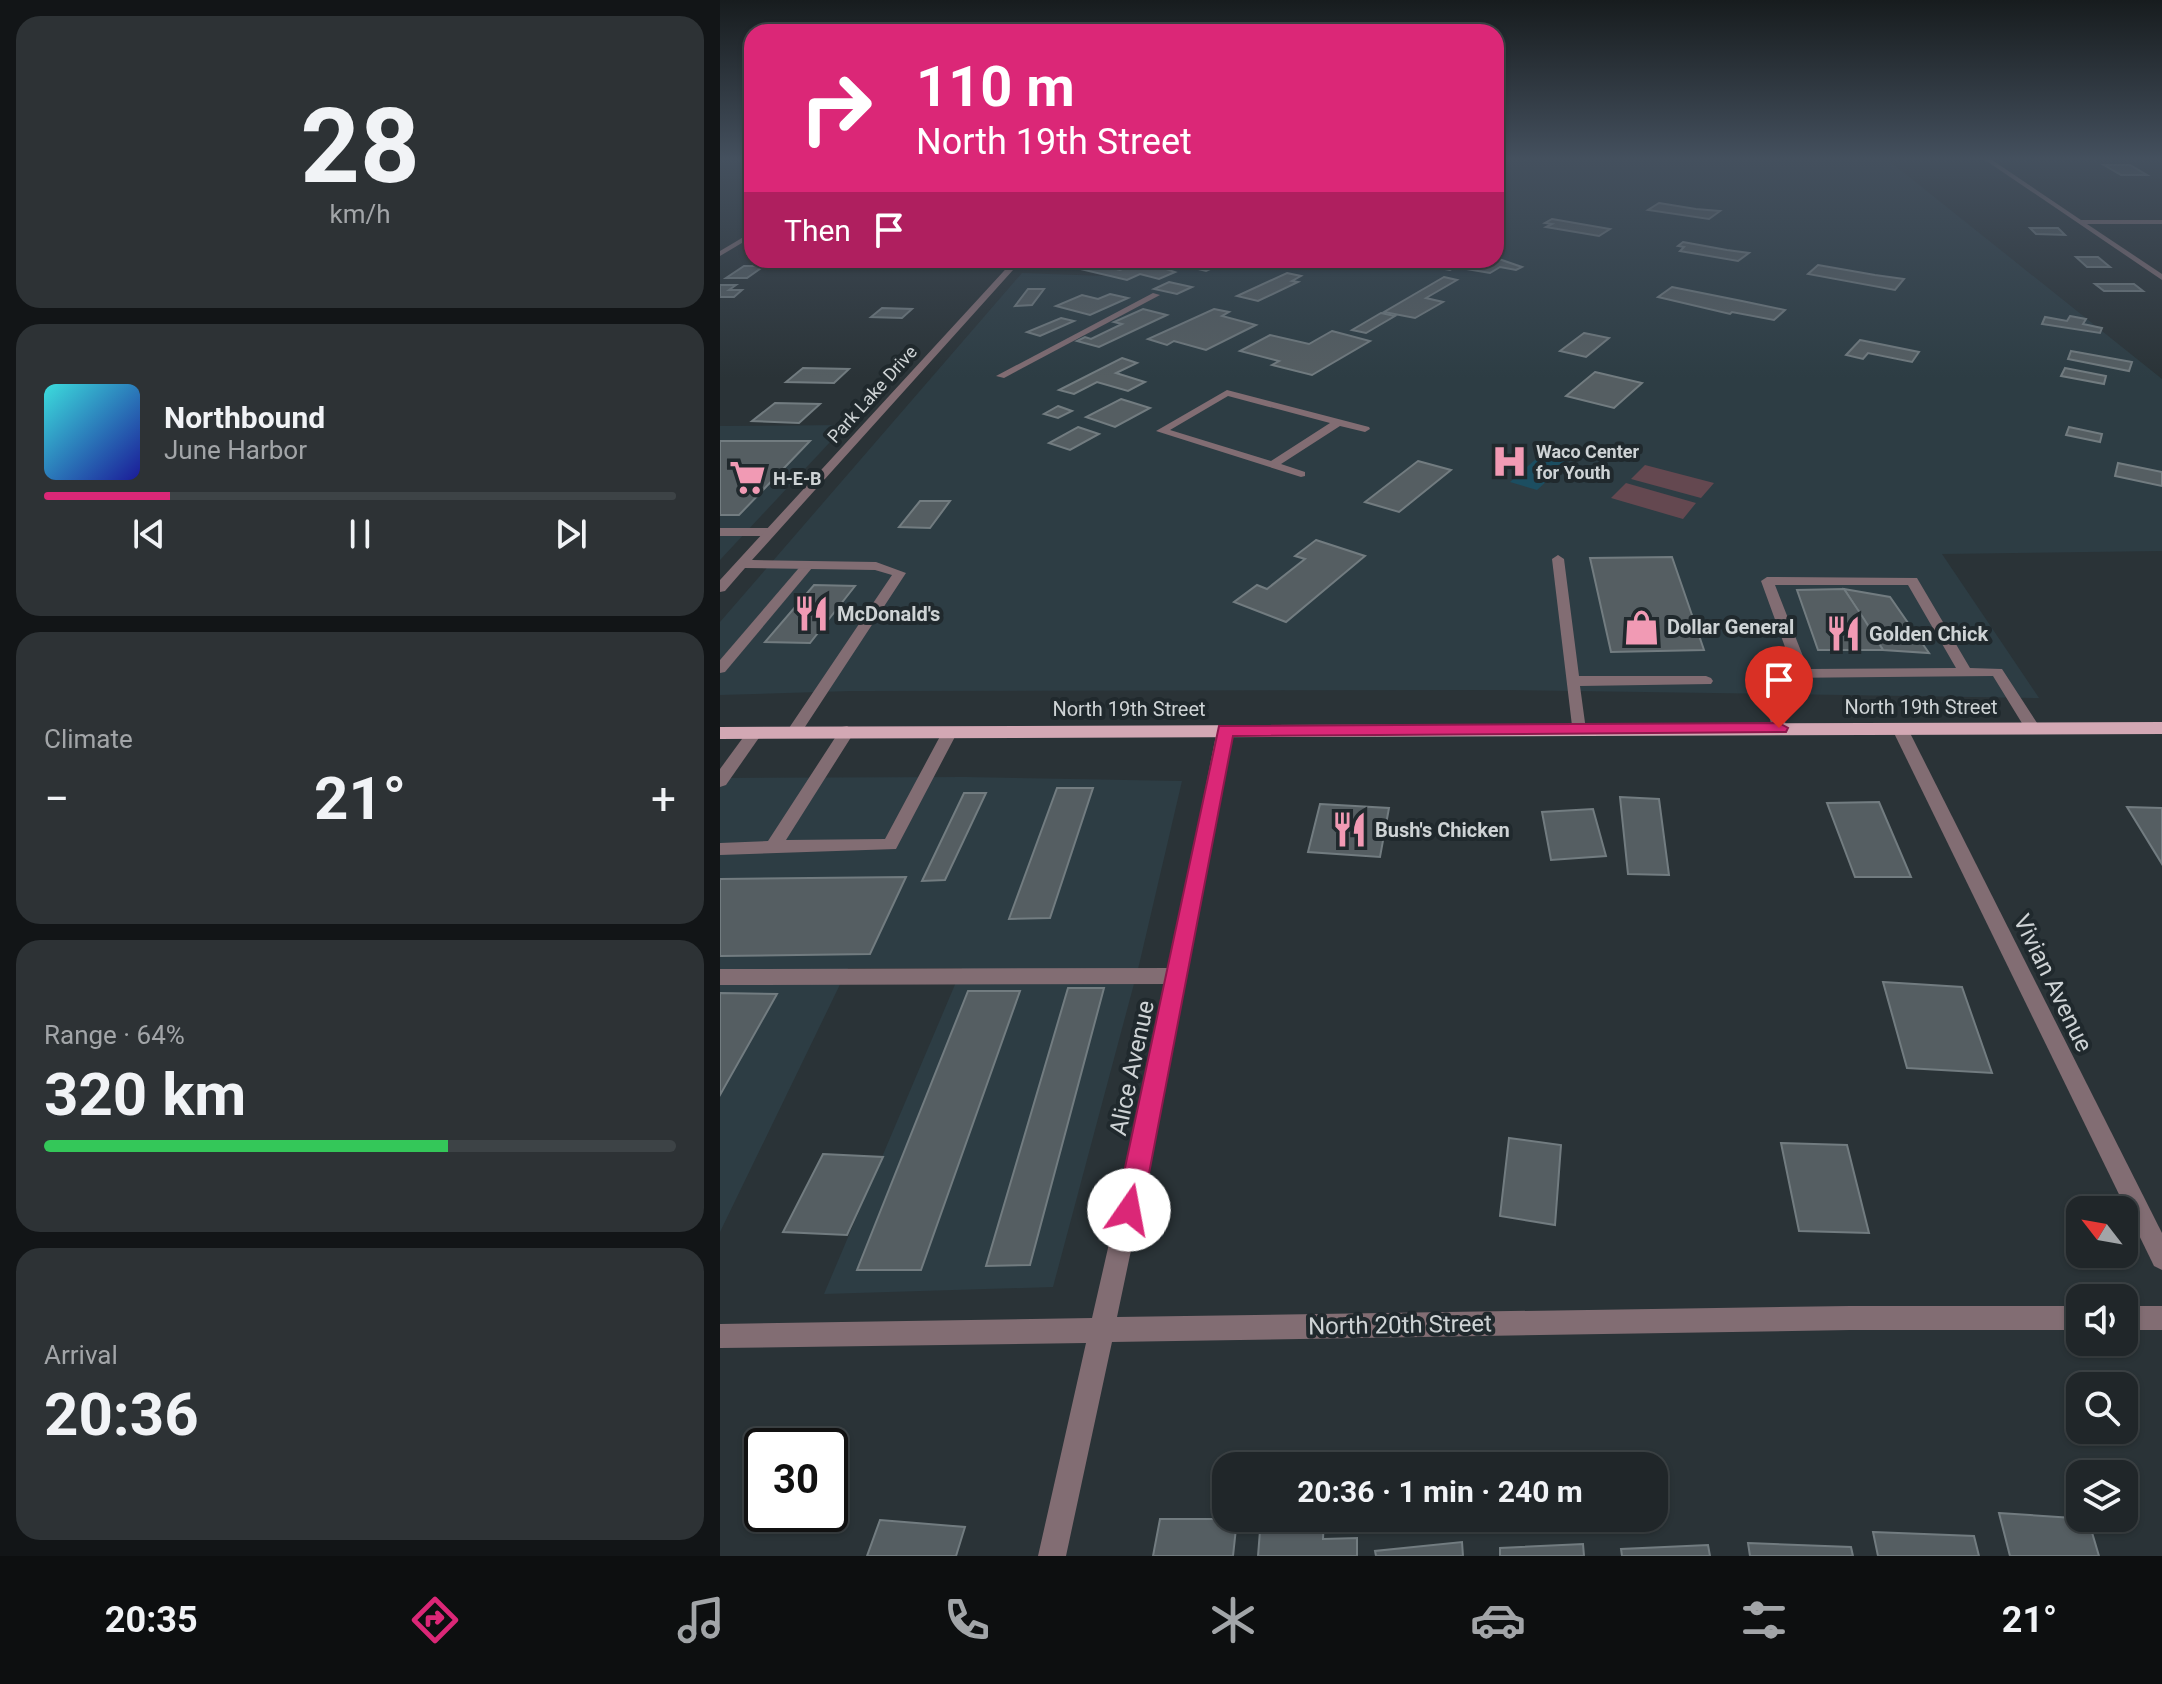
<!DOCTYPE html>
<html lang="en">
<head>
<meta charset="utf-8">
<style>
	:root { --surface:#202629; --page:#2d3235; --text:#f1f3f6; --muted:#a2a5a8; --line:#3d4346; --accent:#db2777 }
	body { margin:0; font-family:Roboto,sans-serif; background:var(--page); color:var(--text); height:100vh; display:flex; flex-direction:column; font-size:30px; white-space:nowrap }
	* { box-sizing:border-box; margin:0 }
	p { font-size:26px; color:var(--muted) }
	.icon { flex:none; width:44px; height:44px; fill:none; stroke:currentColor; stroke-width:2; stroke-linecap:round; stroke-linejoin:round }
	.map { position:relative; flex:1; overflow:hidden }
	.side { display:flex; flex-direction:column; gap:16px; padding:16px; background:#121517; width:720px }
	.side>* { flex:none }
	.top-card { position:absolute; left:24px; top:24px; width:760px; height:244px; border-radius:24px; box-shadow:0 2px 6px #0004,0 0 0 2px var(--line); background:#db2777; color:#fff; overflow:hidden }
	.needle { width:52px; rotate:301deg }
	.tools { position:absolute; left:1346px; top:1196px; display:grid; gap:16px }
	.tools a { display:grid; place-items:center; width:72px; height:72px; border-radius:16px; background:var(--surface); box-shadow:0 2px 6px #0004,0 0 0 2px var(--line); font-size:40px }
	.speed { position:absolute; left:24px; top:1428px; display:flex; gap:16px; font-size:40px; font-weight:700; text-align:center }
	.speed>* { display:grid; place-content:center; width:104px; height:104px; border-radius:50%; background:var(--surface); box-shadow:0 2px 6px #0004,0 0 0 2px var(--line); line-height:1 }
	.speed .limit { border:4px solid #111; border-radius:12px; background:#fff; color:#111 }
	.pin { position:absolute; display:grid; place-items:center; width:68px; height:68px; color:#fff; margin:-82px -34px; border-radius:50% 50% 50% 0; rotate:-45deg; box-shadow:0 0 8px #0007 }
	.pin .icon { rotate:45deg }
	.me { position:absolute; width:88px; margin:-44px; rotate:12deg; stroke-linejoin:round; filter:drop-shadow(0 0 6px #0008) }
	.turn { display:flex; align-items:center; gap:28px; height:168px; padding:0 40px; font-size:36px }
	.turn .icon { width:104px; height:104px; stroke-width:2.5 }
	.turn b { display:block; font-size:56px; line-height:68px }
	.then { display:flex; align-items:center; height:76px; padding:0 40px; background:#0003; gap:16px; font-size:30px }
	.big { font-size:60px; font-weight:700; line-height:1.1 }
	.side .tile { flex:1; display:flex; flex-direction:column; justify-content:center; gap:12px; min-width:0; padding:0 28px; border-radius:24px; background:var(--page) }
	.side .dial { align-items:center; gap:0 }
	.dial b { font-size:104px; line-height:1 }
	.song { display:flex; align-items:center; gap:24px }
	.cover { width:96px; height:96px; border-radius:12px; background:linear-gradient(135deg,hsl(180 70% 55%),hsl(240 70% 35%)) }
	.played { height:8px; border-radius:4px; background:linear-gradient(90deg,var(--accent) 20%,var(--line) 20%) }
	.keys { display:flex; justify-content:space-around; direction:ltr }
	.heat { display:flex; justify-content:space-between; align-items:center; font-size:44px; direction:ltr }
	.charge { height:12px; border-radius:6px; background:linear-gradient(90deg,#34c759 64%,var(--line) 0) }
	.trip { position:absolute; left:492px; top:1452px; width:456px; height:80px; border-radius:24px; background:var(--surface); box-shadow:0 2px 6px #0004,0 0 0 2px var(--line); font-weight:700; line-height:80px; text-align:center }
	.tabs { display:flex; height:128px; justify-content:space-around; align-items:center; background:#0d0f10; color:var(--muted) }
	.tabs .icon { width:56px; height:56px }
	.tabs .selected { color:var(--accent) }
	.tabs b { font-size:36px; color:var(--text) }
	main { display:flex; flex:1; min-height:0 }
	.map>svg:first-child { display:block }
	.built { fill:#2d3d44 }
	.green { fill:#644850 }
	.water { fill:#1c4e61 }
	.building { fill:#555e62; stroke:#727c80; stroke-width:2 }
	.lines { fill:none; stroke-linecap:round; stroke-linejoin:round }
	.service { fill:#826d73; fill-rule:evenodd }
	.minor { fill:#826d73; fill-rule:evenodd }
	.primary { fill:#d3a8b4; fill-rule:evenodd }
	.route { fill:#db2777; stroke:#8e194d; stroke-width:2 }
	.labels { text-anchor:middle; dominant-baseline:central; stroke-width:8; stroke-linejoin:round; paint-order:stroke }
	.far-street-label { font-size:18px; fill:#ced3d5; stroke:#20292d }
	.far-poi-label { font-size:18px; font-weight:bold; fill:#ced3d5; stroke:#20292d; text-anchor:start }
	.poi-label { font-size:20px; font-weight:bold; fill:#ced3d5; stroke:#20292d; text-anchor:start }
	.street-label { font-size:20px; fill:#ced3d5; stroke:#20292d }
	.near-street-label { font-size:24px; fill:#ced3d5; stroke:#20292d }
</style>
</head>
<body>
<main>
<section class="side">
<div class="tile dial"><b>28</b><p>km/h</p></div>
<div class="tile">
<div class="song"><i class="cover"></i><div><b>Northbound</b><p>June Harbor</p></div></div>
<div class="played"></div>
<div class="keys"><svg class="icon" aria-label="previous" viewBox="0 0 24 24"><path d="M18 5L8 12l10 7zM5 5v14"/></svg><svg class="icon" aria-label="pause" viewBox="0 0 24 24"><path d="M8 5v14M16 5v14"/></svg><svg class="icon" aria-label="next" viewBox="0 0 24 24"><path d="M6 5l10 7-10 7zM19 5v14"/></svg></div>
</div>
<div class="tile"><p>Climate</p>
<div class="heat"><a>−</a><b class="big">21°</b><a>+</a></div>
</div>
<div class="tile"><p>Range · 64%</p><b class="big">320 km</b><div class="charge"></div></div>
<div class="tile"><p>Arrival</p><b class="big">20:36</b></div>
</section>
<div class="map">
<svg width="1442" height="1556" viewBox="0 0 1442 1556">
	<rect width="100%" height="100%" fill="#2a3337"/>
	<!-- built -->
	<g class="built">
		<polygon points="776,160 1168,160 1442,379 1442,551 1222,554 1319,698 786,690 131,691 0,695 0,622 302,273 384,276 417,262 413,260 776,260"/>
		<polygon points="126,425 0,560 0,426"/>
		<polygon points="245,777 462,781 419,965 333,1287 104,1294 242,968 128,968 0,1232 0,778"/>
	</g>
	<!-- green -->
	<g class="green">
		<polygon points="925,465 994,483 981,498 911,479"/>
		<polygon points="906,483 976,503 963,519 891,498"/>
	</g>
	<!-- water -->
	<polygon class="water" points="825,451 852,458 817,490 790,482"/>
	<!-- building -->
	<g class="building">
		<polygon points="1384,165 1410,165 1427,175 1401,175"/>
		<polygon points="939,203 976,209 1000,211 989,219 928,210"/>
		<polygon points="832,219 890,229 879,236 826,227 832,224 825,223"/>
		<polygon points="1310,228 1338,228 1345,235 1316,234"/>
		<polygon points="963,242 1007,250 1029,253 1018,261 960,251 964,247 958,246"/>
		<polygon points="1356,257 1378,257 1390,267 1367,267"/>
		<polygon points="776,258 802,267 796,270 780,267 770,273 746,269 754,264 744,262 730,270 687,262"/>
		<polygon points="348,260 372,260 367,262 400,270 423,261 455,272 439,279 420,274 407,280 339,264"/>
		<polygon points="480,260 510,260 486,271 466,266"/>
		<polygon points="1098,265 1155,275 1184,279 1175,290 1088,274"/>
		<polygon points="24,266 44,266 27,278 6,278"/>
		<polygon points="567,273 581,276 572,281 578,282 538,301 517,296"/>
		<polygon points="724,277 737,280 706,298 723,302 695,318 664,312"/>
		<polygon points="449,282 472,287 457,294 434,289"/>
		<polygon points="1375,284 1414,284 1423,291 1384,291"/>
		<polygon points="0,285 16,285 9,290 22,290 14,297 0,297"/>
		<polygon points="952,287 1022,301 1065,310 1054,320 1012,312 1010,314 938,297"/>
		<polygon points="308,289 324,289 312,305 295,306"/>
		<polygon points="390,294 408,298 370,315 336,306 362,295 378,299"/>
		<polygon points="162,308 192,309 182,318 151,317"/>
		<polygon points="423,309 447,315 379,347 357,341 365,337 371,339 402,324 394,322"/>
		<polygon points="494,309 509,312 502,316 536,325 486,350 454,341 447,345 428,339"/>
		<polygon points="661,313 675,316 646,333 632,330"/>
		<polygon points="1350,316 1366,319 1363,324 1382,328 1380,333 1322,324 1325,317 1347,321"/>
		<polygon points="341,318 354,321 320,336 307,332"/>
		<polygon points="612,331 650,341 592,375 552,365 559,361 520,351 550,335 589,344"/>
		<polygon points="864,333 889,338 866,357 840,351"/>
		<polygon points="1140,340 1199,352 1192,362 1148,353 1143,359 1126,355"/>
		<polygon points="1351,351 1412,362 1409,371 1348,359"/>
		<polygon points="402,358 417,363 396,373 425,382 408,391 377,382 354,394 339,390"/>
		<polygon points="83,368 129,369 114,383 66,382"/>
		<polygon points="1345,368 1386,376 1384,384 1341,376"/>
		<polygon points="875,372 922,383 894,408 846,396"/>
		<polygon points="401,399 430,408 395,427 366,417"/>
		<polygon points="55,403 100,404 79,423 32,421"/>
		<polygon points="338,406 352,411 338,418 324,414"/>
		<polygon points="358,427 379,434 350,450 329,443"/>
		<polygon points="1349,427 1382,434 1380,442 1346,435"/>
		<polygon points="0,441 90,441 19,515 0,515"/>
		<polygon points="698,461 731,470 679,512 645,502"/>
		<polygon points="1398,463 1442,472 1442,486 1395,476"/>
		<polygon points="200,501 230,501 210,528 179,527"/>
		<polygon points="596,540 645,556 566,622 514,602 537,585 547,589 585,559 575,556"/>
		<polygon points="952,557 984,650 891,652 870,558"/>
		<polygon points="94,585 135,586 90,643 45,642"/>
		<polygon points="1124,589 1170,597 1209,653 1163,650"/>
		<polygon points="1124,589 1144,619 1163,650 1098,650 1077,590"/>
		<polygon points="337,788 373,788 330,918 289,919"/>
		<polygon points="244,793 266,793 225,880 202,881"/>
		<polygon points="900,797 939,799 949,875 908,874"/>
		<polygon points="1159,802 1191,877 1135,877 1107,803"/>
		<polygon points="600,804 669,808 660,857 588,852"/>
		<polygon points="1407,807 1442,808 1442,864"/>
		<polygon points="873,809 886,856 831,860 822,812"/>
		<polygon points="186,877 150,954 0,956 0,879"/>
		<polygon points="1163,982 1242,987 1272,1073 1187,1068"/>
		<polygon points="348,988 384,988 310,1265 266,1266"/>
		<polygon points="248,991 300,991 201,1270 137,1270"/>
		<polygon points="0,993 57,994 0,1095"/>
		<polygon points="789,1138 841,1145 835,1225 780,1216"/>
		<polygon points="1061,1143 1127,1145 1149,1233 1079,1231"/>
		<polygon points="103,1154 163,1157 127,1235 63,1232"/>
		<polygon points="1279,1513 1368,1519 1379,1556 1290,1556"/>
		<polygon points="541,1518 604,1518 603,1539 637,1538 637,1556 538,1556"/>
		<polygon points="440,1519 517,1519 513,1556 433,1556"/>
		<polygon points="160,1520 245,1527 236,1556 147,1556"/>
		<polygon points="1153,1532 1254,1536 1259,1556 1158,1556"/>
		<polygon points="742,1542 743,1556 656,1556 655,1551"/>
		<polygon points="1028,1543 1131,1547 1133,1556 1030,1556"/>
		<polygon points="863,1544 864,1556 780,1556 780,1548"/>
		<polygon points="988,1545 990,1556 902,1556 901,1549"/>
	</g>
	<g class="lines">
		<!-- service -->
		<g class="service">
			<polygon points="433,293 440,295 284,378 276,376"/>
			<path d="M 507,390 L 649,427 L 650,429 L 645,432 L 620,426 L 561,464 L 585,472 L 585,476 L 581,477 L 436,431 ZM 508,396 L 610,423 L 551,461 L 450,430 Z"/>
			<polygon points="0,528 50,528 56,532 50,536 0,536"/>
			<polygon points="838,555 844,559 859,676 986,676 991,678 993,681 991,684 860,686 866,730 858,735 853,734 832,559"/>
			<polygon points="88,561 92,562 92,568 5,672 0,673 0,660 84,562"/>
			<path d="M 1047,577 L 1197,578 L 1250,668 L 1282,669 L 1321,729 L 1313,734 L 1308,733 L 1273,676 L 1051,678 L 1067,728 L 1059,733 L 1054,732 L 1035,674 L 1042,670 L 1073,669 L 1041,581 ZM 1055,585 L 1188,585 L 1236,668 L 1088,669 Z"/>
			<polygon points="127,726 135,731 66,840 165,839 225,727 235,727 238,731 176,849 0,855 0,843 48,841 122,727"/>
			<polygon points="35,727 43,732 6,785 0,787 0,769 30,728"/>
			<polygon points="457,968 464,970 467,976 464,982 457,984 0,985 0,969"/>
		</g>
		<!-- minor -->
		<g class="minor">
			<polygon points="1265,160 1272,160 1361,220 1442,220 1442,224 1367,224 1442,274 1442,280"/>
			<polygon points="32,232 32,237 0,256 0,251"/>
			<polygon points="294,260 302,260 32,560 156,562 186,573 79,736 69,736 66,732 69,728 172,575 155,570 25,568 5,591 0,592 0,580"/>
			<polygon points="1180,724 1188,729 1442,1233 1442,1270 1434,1266 1172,729"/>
			<polygon points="505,725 513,730 451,1060 397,1317 1130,1306 1360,1306 1360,1330 1130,1330 392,1342 346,1556 318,1556 366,1343 0,1348 0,1324 372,1318 431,1060 497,730"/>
			<rect x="1404" y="1306" width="38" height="24"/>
		</g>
		<!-- primary -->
		<polygon class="primary" points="1442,722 1442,734 0,739 0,727"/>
	</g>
	<!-- sky -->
	<linearGradient id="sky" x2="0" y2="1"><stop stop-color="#171c1e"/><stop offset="0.42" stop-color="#44505e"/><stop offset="1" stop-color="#44505e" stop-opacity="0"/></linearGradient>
	<rect width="1442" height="378" fill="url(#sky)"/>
	<!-- route -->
	<polygon class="route" points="1059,723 1068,728 1066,732 513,736 422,1210 418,1220 409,1223 400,1220 396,1210 499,726"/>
	<!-- icons -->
	<defs>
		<symbol id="hospital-bare" viewBox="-9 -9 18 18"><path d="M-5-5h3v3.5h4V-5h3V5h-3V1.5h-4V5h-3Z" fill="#f19ab4" stroke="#20292d" stroke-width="2.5" paint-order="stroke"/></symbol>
		<symbol id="supermarket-bare" viewBox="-9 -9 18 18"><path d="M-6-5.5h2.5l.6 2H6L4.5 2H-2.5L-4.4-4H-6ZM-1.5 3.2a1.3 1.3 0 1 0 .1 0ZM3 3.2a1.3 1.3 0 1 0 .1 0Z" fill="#f19ab4" stroke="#20292d" stroke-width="2.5" paint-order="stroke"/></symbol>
		<symbol id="restaurant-bare" viewBox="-9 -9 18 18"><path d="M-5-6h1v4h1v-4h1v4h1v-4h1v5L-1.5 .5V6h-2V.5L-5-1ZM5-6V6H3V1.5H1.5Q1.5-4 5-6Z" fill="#f19ab4" stroke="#20292d" stroke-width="2.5" paint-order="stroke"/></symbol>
		<symbol id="shop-bare" viewBox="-9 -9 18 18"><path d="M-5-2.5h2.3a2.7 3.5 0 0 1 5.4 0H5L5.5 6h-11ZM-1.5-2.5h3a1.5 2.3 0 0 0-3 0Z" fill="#f19ab4" stroke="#20292d" stroke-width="2.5" paint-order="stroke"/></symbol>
	</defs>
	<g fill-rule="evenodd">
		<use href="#hospital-bare" x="764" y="436" width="51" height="51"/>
		<use href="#supermarket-bare" x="2" y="452" width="51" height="51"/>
		<use href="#restaurant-bare" x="66" y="588" width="51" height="51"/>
		<use href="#shop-bare" x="896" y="602" width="51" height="51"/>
		<use href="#restaurant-bare" x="1098" y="608" width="51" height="51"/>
		<use href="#restaurant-bare" x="604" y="804" width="51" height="51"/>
	</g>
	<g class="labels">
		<!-- far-street labels -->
		<g class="far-street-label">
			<text transform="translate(152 394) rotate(-48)">Park Lake Drive</text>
		</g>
		<!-- far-poi labels -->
		<g class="far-poi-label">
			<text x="816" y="451">Waco Center<tspan x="816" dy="21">for Youth</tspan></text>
			<text x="53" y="478">H-E-B</text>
		</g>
		<!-- poi labels -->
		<g class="poi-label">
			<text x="117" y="614">McDonald's</text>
			<text x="947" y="627">Dollar General</text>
			<text x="1149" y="634">Golden Chick</text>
			<text x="655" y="830">Bush's Chicken</text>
		</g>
		<!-- street labels -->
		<g class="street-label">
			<text x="1201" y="707">North 19th Street</text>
			<text x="409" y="709">North 19th Street</text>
		</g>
		<!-- near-street labels -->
		<g class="near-street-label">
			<text transform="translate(1333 983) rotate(64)">Vivian Avenue</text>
			<text transform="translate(412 1068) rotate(-78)">Alice Avenue</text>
			<text transform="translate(680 1325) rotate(-1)">North 20th Street</text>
		</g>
	</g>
</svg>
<div class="tools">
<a><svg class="needle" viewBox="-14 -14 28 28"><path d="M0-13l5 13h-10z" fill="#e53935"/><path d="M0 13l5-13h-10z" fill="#a2a5a8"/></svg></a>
<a><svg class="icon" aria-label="sound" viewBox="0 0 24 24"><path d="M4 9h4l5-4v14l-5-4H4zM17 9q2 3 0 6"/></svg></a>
<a><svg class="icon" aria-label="search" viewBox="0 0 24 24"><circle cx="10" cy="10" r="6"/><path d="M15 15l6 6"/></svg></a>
<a><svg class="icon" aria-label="layers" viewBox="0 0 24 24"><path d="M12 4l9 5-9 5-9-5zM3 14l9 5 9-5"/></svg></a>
</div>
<div class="speed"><div class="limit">30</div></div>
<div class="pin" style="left:1059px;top:728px;background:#d93025"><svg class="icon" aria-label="arrive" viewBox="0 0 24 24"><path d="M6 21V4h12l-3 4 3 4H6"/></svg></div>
<svg class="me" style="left:409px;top:1210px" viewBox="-20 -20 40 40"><circle r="19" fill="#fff"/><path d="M0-13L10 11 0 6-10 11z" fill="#db2777"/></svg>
<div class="trip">20:36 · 1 min · 240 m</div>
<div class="top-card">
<div class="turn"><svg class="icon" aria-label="right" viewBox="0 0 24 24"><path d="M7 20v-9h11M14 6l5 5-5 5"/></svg><div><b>110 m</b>North 19th Street</div></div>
<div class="then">Then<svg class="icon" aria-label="arrive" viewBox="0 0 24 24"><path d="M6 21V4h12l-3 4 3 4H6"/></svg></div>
</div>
</div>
</main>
<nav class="tabs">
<b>20:35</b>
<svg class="icon selected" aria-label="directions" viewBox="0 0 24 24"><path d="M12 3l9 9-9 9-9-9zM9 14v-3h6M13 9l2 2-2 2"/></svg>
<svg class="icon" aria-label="music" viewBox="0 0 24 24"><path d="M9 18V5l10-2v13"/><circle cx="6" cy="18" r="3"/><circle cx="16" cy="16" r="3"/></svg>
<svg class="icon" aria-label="phone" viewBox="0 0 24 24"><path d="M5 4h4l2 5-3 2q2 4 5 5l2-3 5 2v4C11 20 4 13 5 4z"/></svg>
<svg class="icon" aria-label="climate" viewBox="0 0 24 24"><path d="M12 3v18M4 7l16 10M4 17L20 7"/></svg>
<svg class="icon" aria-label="car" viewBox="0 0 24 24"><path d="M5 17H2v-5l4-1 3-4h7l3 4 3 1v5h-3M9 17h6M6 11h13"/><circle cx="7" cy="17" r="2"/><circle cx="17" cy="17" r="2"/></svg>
<svg class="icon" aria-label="filters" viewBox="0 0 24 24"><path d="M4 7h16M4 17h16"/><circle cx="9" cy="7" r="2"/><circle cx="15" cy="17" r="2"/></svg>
<b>21°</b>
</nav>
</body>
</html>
